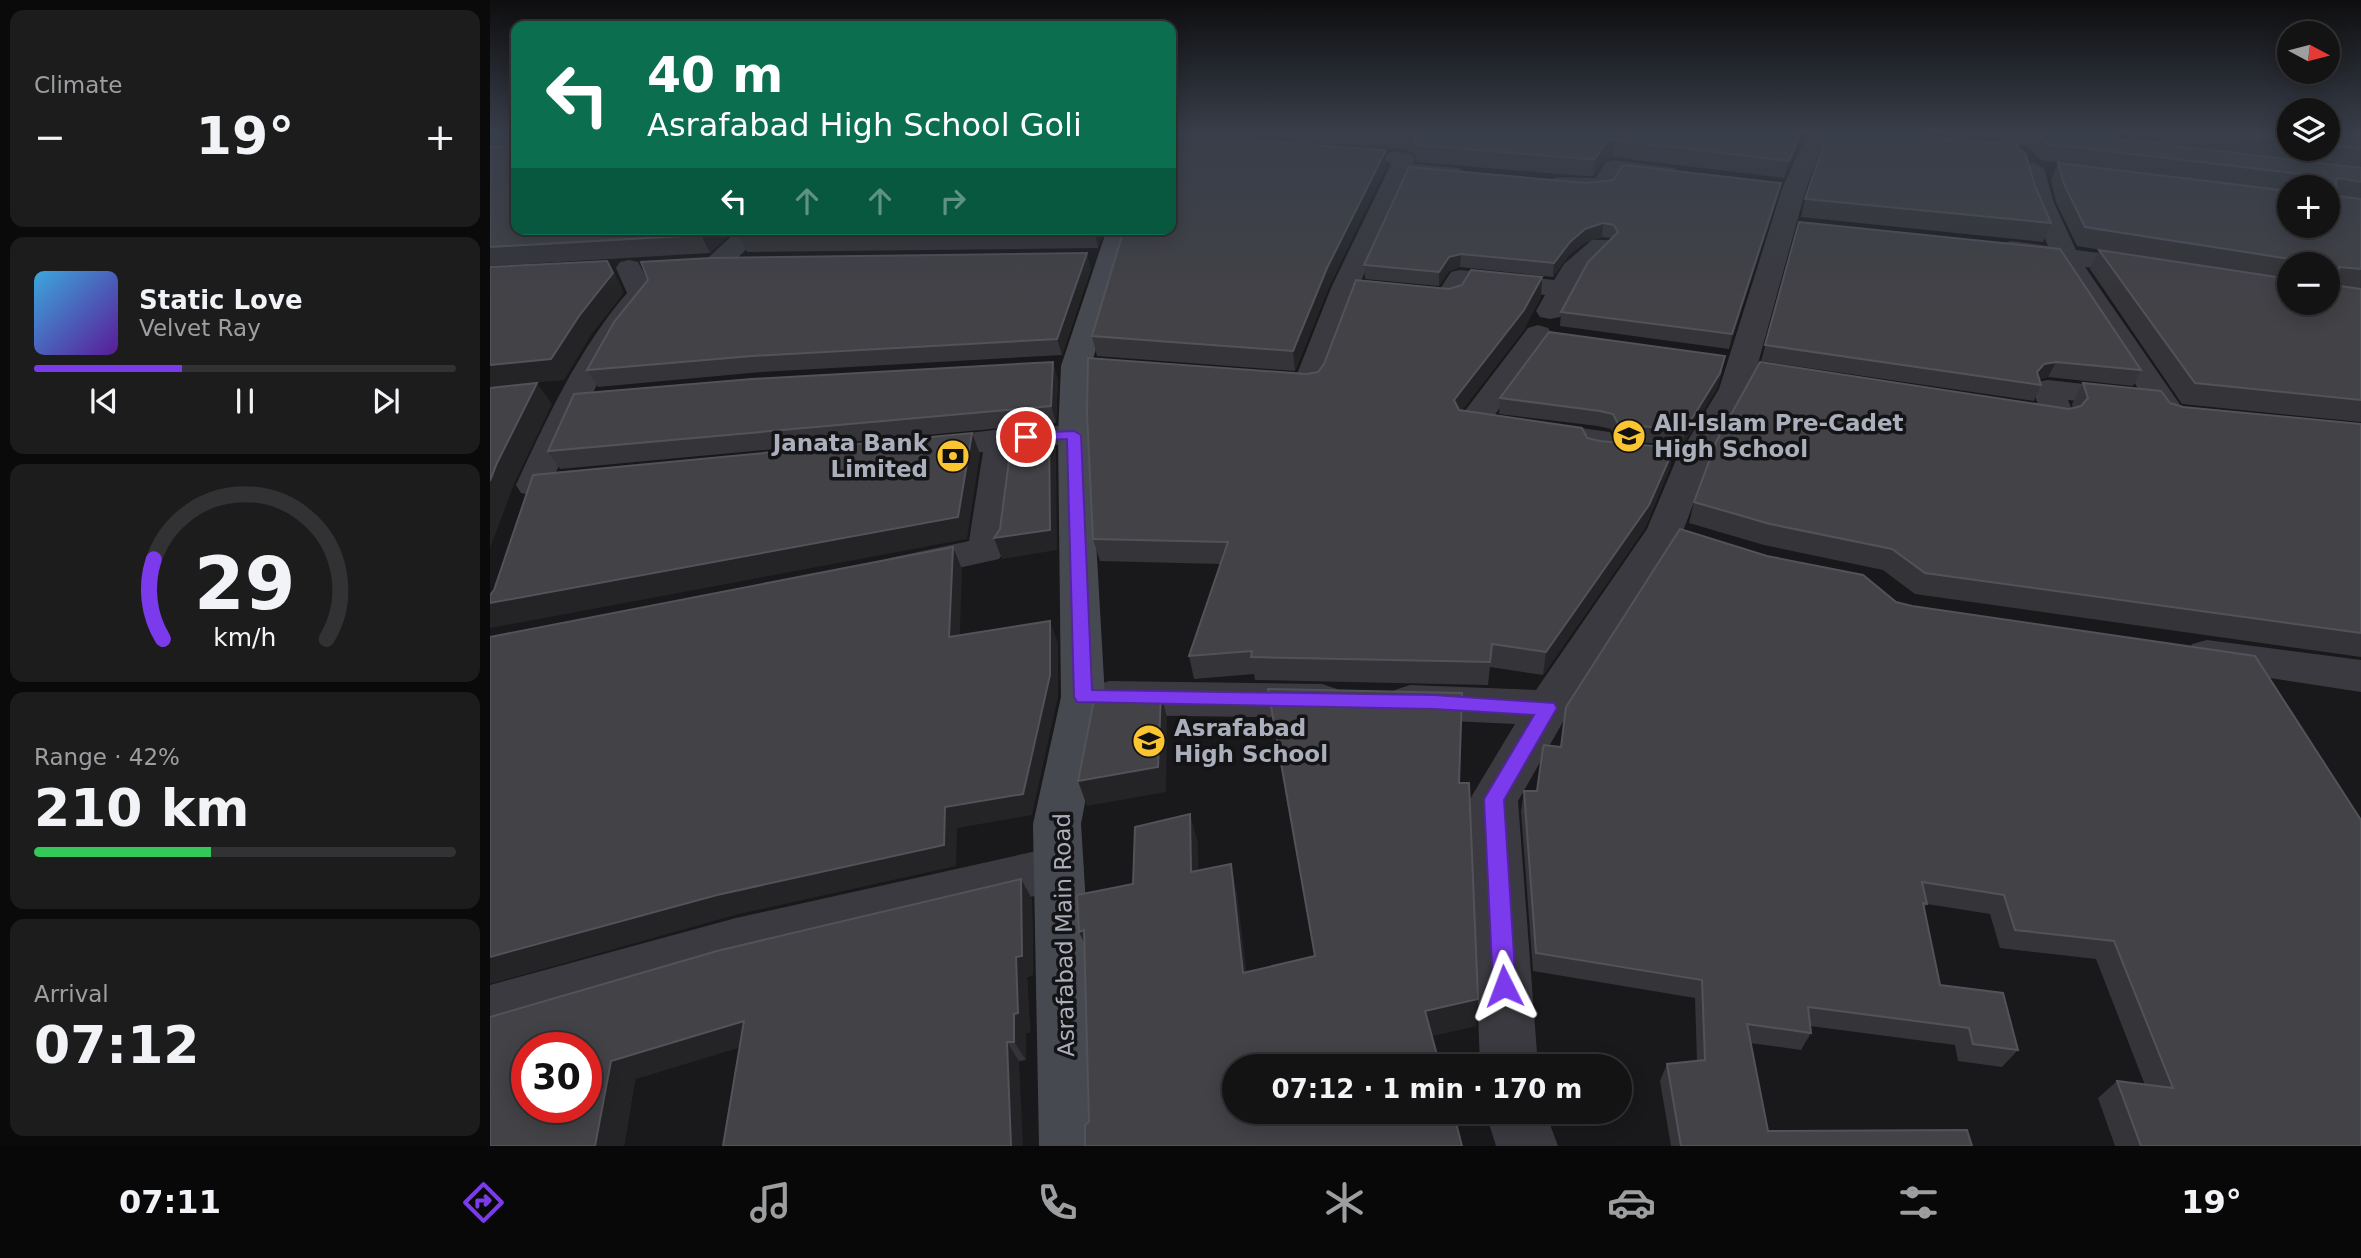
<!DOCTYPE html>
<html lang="en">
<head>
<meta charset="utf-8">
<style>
	:root { --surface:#131314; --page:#1c1c1d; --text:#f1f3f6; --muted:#9d9ea0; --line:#323234; --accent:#7c3aed }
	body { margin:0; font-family:"DejaVu Sans",sans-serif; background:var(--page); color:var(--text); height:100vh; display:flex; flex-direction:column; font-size:26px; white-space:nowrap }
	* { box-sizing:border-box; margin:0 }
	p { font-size:23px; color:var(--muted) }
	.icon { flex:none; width:38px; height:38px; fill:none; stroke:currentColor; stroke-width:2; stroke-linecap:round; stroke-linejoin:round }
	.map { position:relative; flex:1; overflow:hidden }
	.sheet { display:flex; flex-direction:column; gap:10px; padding:10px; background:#0a0a0b; width:490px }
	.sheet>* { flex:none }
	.guide { position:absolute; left:21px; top:21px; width:665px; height:214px; border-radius:14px; box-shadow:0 4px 18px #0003,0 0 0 2px var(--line); background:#0b6e4f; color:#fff; overflow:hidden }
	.needle { width:46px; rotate:97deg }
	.fabs { position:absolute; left:1787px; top:21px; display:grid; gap:14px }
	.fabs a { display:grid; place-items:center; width:63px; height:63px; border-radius:50%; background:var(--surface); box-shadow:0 4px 18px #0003,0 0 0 2px var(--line); font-size:35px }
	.speed { position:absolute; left:21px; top:1032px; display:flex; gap:14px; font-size:35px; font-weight:700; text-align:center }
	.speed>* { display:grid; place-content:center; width:91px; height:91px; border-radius:50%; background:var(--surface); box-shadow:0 4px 18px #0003,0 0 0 2px var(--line); line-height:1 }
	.speed .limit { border:10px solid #d22; background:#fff; color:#111 }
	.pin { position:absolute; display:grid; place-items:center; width:60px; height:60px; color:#fff; margin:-30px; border:4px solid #fff; border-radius:50%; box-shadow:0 2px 7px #0007 }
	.me { position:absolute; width:77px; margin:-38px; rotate:357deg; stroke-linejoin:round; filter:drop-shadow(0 0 5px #0008) }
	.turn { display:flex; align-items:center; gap:24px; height:147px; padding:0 21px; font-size:32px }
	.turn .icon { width:91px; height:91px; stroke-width:2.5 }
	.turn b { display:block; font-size:49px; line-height:60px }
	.lanes { display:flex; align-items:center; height:66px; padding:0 21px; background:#0003; justify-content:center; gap:35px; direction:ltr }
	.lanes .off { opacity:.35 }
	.big { font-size:52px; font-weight:600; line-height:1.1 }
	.sheet .card { flex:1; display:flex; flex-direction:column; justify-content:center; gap:10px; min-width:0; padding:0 24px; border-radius:14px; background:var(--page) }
	.sheet .dial { align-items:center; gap:0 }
	.dial svg { height:182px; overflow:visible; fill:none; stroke:var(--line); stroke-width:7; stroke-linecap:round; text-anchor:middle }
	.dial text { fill:var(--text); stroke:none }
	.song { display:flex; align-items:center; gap:21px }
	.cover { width:84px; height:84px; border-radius:10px; background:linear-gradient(135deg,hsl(200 70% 55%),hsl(270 70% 35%)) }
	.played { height:7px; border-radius:4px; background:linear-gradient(90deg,var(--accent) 35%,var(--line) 35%) }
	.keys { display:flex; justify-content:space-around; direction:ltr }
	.heat { display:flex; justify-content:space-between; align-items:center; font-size:38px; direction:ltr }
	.charge { height:10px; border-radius:5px; background:linear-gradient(90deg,#34c759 42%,var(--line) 0) }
	.trip { position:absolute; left:732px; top:1054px; width:410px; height:70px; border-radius:35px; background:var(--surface); box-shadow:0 4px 18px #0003,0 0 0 2px var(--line); font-weight:600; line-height:70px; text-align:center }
	.menu { display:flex; height:112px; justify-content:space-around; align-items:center; background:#080808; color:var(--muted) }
	.menu .icon { width:49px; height:49px }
	.menu .current { color:var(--accent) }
	.menu b { font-size:32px; color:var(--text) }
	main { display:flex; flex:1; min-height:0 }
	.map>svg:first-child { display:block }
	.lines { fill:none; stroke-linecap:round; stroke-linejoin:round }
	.street { fill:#3a3a40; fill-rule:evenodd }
	.secondary { fill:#474951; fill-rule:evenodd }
	.wall { fill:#353539; fill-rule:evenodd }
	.shaded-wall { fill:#242427 }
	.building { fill:#424247; stroke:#525359; stroke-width:2; fill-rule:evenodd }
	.route { fill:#7c3aed; stroke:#51269a; stroke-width:2 }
	.labels { text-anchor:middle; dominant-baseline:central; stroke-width:7; stroke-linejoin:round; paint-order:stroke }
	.poi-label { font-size:23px; font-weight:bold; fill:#abafbb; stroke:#141416; text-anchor:start }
	.street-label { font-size:23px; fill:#abafbb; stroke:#141416 }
</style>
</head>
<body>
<main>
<section class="sheet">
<div class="card"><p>Climate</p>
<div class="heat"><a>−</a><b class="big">19°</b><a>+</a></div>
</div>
<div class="card">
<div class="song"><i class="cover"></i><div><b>Static Love</b><p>Velvet Ray</p></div></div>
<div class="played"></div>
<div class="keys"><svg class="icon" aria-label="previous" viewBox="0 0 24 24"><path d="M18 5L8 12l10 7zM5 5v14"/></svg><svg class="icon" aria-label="pause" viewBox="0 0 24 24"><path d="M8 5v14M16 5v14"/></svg><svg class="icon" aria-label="next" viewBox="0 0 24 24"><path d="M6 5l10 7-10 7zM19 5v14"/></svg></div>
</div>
<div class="card dial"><svg viewBox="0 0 100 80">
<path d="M14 69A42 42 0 1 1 86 69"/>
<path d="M14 69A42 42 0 0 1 10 34" stroke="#7c3aed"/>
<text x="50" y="56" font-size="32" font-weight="700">29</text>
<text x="50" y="72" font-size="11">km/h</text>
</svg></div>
<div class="card"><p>Range · 42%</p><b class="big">210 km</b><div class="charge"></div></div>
<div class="card"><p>Arrival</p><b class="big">07:12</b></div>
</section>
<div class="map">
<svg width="1871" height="1146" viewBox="0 0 1871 1146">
	<rect width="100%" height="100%" fill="#19191b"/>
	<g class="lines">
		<!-- street -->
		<g class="street">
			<polygon points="1317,133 1337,133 1316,189 1261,389 1220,460 1193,531 1074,720 1028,801 1048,1066 990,1066 980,799 1025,724 920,719 905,714 898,702 905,690 920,685 1046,690 1157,529 1186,460 1229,389 1292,189"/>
			<polygon points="903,151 922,154 925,159 923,164 968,168 979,175 968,182 917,177 871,281 950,289 961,272 970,270 1064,280 1074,264 1102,240 1120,240 1124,245 1094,274 1070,317 1060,319 1050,317 1046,311 1055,295 979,287 969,304 959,306 865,297 829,391 818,393 767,388 763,381 767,374 778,372 807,374 841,288 901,164 892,158"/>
			<path d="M 1123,160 L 1184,168 L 1195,175 L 1184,182 L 1130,175 L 1121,190 C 1108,193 1062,195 1055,184 L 1066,177 L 1106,178 L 1115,162 Z"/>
			<polygon points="1543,162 1554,169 1564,203 1586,250 1655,259 1664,261 1668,267 1664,273 1655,275 1595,267 1691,406 1713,410 1718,417 1713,424 1702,427 1670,422 1654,398 1650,404 1639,406 1578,400 1585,417 1580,424 1569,427 1516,418 1511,411 1516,404 1527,401 1548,404 1542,389 1547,382 1558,380 1649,390 1567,263 1512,254 1508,249 1512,244 1521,241 1558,246 1540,203 1532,169"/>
			<polygon points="249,229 276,229 237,269 219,269 215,263 219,257"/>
			<path d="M 139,260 L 148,262 L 165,294 L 118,361 L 66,472 L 84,470 L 96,473 L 101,481 L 96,489 C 76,494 51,498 31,493 L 26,485 C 57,418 88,350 137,293 L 126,268 L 130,262 Z"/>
			<path d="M 1048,325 L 1058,328 L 1062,334 L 1004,416 L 1120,432 L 1124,442 L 1161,447 L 1166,454 L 1161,461 C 1140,466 1116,462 1095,457 L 1091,447 L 971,430 L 966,423 L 971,416 L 1038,328 Z"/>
			<polygon points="584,425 596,428 600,435 596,442 527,449 515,550 509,559 414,580 400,576 395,567 400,558 479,541 493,452 433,457 421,454 416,447 421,440 512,429"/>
			<polygon points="1717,640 1871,660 1871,692 1702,666 1696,655 1702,644"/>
			<polygon points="619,681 832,684 847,689 854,701 847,713 832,718 619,715 604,710 597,698 604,686"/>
			<polygon points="569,846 587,852 594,868 587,884 569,890 246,968 0,1041 0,985 246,918"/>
			<polygon points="995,1111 1055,1111 1068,1146 1006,1146"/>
		</g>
		<!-- secondary -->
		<polygon class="secondary" points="617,229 641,229 601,366 600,435 615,697 591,824 611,1146 549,1146 543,824 571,697 568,435 571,366"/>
	</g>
	<!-- wall -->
	<g class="wall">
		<polygon points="0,133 26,133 246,229 220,253 0,266"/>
		<polygon points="681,133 1314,133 1294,178 1123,157 1113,161 1103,176 1094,176 927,162 924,153 914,149 699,136 896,150 896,167 839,287 805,371 607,356 602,336 681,229"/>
		<path d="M 1448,133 L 1626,133 L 1629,139 L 1639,140 L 1635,133 L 1799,133 L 1799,149 L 1838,149 L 1838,145 L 1871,149 L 1871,422 L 1692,404 L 1600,269 L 1609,250 L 1694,263 L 1587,246 L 1566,202 L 1561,180 L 1568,163 L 1799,226 L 1838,187 L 1799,187 L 1799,191 L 1551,160 L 1536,146 L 1526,146 L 1561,223 L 1553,242 L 1311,217 L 1315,199 L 1440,138 L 1453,138 ZM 1799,264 L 1838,264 L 1799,303 Z"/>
		<polygon points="1096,183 1291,183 1288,196 1239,349 1070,326 1071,312 1122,238 1112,237 1094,243 1078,256 1063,277 970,267 959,271 949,286 875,279 874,265"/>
		<polygon points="1309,222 1651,370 1643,386 1558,377 1550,379 1551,385 1544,401 1271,361"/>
		<polygon points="253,229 615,229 608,248 257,252 248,234"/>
		<polygon points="601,269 572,355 271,372 108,387 97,370"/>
		<polygon points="1052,277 1051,297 1033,331 972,410 1110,441 1184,448 1179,470 1155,528 1053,675 1000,667 998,685 765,680 764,674 704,679 699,656 731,564 610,561 603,539 817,374 828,372 959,289"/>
		<polygon points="1232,371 1227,388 1192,446 1126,440 1121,429 1108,426 1009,414 1010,398"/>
		<polygon points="568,379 566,423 70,469 58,451"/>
		<polygon points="1593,383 1680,403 1693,407 1871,424 1871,657 1425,594 1393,570 1274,545 1199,523 1204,502 1583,408 1582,404"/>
		<polygon points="1190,529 1871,1146 1625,1146 1608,1098 1627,1081 1655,1085 1606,959 1510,948 1500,914 1437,904 1434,908 1450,985 1528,1050 1512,1067 1468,1061 1465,1045 1320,1026 1321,1033 1311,1050 1260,1043 1278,1131 1482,1146 1181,1146 1170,1081 1177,1064 1207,1061 1205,998 1043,971 1031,811 1034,791 1047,791"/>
		<polygon points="542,899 543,975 537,977 540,1032 536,1033 536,1060 529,1061 250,1047 145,1079 134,1146 0,1146 0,1017"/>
	</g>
	<!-- shaded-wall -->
	<g class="shaded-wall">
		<polygon points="1311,133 1314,133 1294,178 1299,161"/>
		<polygon points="1125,140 1123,157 1113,161 1103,176 1105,159 1115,144"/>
		<polygon points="896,150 896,167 839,287 805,371 803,351 837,268"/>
		<polygon points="1291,183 1288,196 1239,349 1242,334"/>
		<polygon points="1113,223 1112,237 1094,243 1078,256 1063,277 1064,263 1080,242 1095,229"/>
		<polygon points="217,229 246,229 220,253 211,235"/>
		<polygon points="604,229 615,229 608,248"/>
		<polygon points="597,253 601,269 572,355 567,339"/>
		<polygon points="971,254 970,267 959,271 949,286 949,272 959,257"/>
		<polygon points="117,261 128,280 134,293 101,335 74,380 0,387 0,365 89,316"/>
		<polygon points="1052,277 1051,297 1033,331 964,421 964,400"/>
		<polygon points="1235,356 1227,388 1192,446 1195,430"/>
		<polygon points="563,362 568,379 566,423 561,406"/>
		<polygon points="1566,362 1558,377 1547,379 1547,372 1554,364"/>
		<polygon points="47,383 62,404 24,484 0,548 0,481 7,463"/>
		<polygon points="559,427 566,447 567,550 512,559 504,538 560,530"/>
		<polygon points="482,433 490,454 477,539 0,628 0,603"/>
		<polygon points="1184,448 1179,470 1155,528 1053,675 1056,652"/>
		<polygon points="463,547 472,569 469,659 459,637"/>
		<polygon points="560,621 568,643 568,697 542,815 467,828 466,866 245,915 0,984 0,957 455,807"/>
		<polygon points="671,693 677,718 676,792 597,806 588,781"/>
		<polygon points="700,814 708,843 709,901 701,872"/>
		<polygon points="741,864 747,893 760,1000 753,973"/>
		<polygon points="531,879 542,899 543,975 537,977 540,1032 536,1033 536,1060 524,1042 526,957"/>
		<polygon points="594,930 602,959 589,932"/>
		<polygon points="988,999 986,1026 935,1038 935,1011"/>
		<polygon points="254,1021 274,1040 145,1079 134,1146 105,1146 121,1061"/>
		<polygon points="517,1042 529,1061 533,1146 521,1146"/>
	</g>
	<!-- building -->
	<g class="building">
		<polygon points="18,133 26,133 26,229 217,229 211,235 0,247 0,147 18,147"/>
		<polygon points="915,133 1311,133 1299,161 1125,140 1115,144 1105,159 1096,159 927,145 924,136"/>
		<polygon points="1338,133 1438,133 1440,138 1526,145 1536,155 1545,186 1561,223 1315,199"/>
		<polygon points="1546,133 1626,133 1629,139 1871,168 1871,182 1849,178 1846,180 1847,196 1871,199 1871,269 1849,267 1848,281 1843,282 1843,285 1871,289 1871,400 1705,383 1609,250 1799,279 1799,303 1838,303 1838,264 1813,264 1813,261 1595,227 1574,184 1568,163 1799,191 1799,226 1838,226 1838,187 1812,187 1810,174 1558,144"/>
		<polygon points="1727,133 1799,133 1799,141"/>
		<polygon points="1838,133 1871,133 1871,149 1838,145"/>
		<polygon points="681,135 896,150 837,268 803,351 602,336 634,229 681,229"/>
		<polygon points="1133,165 1291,183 1242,334 1071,312 1098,262 1128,232 1124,225 1113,223 1095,229 1080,242 1064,263 971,254 959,257 949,272 874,265 919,167 1096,183 1123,180"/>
		<polygon points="1309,222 1570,249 1651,370 1566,362 1554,364 1547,372 1551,385 1275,345"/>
		<polygon points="253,229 579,229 248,234"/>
		<polygon points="597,253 567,339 262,356 97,370 124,322 158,280 151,262 220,258"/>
		<polygon points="117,261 123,273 89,316 61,359 0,365 0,267"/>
		<polygon points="981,270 1052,277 1034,310 964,400 969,410 1092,428 1097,438 1110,441 1184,448 1159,505 1056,652 1002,644 1000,662 761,657 762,651 699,656 738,542 603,539 597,413 598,358 817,374 828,372 834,364 866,280 959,289 972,285"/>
		<polygon points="1059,332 1235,356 1230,373 1195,430 1128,424 1123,414 1110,411 1010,398"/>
		<polygon points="563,362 561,406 58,451 84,394 262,379"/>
		<polygon points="1270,362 1579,409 1591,406 1598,398 1593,383 1671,391 1680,403 1693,407 1871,424 1871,633 1435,573 1402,549 1280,524 1204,502 1227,440"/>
		<polygon points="47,383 7,463 0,481 0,388"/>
		<polygon points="559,427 560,530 504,538 510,529 523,430"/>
		<polygon points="482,433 468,517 0,603 0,595 4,590 43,475"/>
		<polygon points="1190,529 1277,556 1373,575 1406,602 1422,606 1765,656 1871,820 1871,1146 1651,1146 1627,1081 1683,1088 1624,941 1525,930 1514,895 1432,882 1437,904 1433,903 1450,985 1513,993 1528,1050 1483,1044 1479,1028 1318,1007 1321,1033 1257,1024 1278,1131 1477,1130 1482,1146 1191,1146 1177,1064 1215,1060 1212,980 1046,953 1034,791 1047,791 1053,748 1054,745 1071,747 1076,707"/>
		<polygon points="463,547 459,637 560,621 560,675 533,794 455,807 454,845 227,895 0,957 0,637"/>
		<polygon points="778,689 972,693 969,783 979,783 988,999 935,1011 950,1066 744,1066 744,1111 963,1111 972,1146 595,1146 595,1125 599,1122 594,930 589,932 587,895 643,884 645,827 700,814 701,872 741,864 753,973 825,956"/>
		<polygon points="671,693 668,767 588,781 605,695"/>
		<path d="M 531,879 L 532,956 L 526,957 L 528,1013 L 524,1014 L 524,1042 L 517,1042 L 521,1146 L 233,1146 L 254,1021 L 121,1061 L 105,1146 L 0,1146 L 0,1017 L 227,951 ZM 37,1048 L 96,1048 L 96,1108 L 37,1108 Z"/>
	</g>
	<!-- sky -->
	<linearGradient id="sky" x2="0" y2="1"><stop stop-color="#0e0e0f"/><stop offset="0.45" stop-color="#383e4a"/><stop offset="1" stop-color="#383e4a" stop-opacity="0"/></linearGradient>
	<rect width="1871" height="293" fill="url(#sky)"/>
	<!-- route -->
	<polygon class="route" points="584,431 591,435 602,690 944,695 1064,703 1067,708 1014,800 1026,986 1022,994 1014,997 1006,994 1003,986 994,799 1044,715 944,709 587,702 584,697 577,439 536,441 529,437 536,433"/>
	<!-- icons -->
	<defs>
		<symbol id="school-disc" viewBox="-11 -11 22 22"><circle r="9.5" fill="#fbc532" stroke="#141416"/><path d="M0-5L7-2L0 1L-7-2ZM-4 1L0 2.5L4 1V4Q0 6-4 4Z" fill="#111"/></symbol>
		<symbol id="bank-disc" viewBox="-11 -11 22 22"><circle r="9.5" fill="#fbc532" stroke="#141416"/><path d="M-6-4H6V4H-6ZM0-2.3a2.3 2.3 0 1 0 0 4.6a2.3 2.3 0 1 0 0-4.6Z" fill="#111"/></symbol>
	</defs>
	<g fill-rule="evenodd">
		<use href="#school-disc" x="1120" y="417" width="38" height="38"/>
		<use href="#bank-disc" x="444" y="437" width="38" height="38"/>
		<use href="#school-disc" x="640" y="722" width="38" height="38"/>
	</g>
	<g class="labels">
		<!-- poi labels -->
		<g class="poi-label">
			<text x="1164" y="423">All-Islam Pre-Cadet<tspan x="1164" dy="26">High School</tspan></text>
			<text x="438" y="443" text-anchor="end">Janata Bank<tspan x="438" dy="26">Limited</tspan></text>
			<text x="684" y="728">Asrafabad<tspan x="684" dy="26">High School</tspan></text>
		</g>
		<!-- street labels -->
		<g class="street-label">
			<text transform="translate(574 935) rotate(-91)">Asrafabad Main Road</text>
		</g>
	</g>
</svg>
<div class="fabs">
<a><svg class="needle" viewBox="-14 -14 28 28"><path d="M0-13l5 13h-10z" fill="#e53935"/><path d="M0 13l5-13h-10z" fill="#9d9ea0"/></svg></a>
<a><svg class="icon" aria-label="layers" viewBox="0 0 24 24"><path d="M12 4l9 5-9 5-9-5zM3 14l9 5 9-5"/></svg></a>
<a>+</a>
<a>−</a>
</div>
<div class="speed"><div class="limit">30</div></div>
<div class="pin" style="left:536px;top:437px;background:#d93025"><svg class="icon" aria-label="arrive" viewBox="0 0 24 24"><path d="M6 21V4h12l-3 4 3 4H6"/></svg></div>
<svg class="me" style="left:1014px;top:986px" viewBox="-20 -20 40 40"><path d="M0-17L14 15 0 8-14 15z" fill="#7c3aed" stroke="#fff" stroke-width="4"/></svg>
<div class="trip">07:12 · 1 min · 170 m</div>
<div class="guide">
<div class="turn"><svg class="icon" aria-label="left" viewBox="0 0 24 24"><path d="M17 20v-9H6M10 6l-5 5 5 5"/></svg><div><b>40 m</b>Asrafabad High School Goli</div></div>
<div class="lanes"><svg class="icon" aria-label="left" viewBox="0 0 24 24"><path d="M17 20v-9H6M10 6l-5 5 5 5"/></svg><svg class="icon off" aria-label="ahead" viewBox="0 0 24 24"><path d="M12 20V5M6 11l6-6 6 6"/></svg><svg class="icon off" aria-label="ahead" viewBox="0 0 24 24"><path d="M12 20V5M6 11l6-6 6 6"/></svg><svg class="icon off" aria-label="right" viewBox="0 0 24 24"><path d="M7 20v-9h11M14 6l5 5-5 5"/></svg></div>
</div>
</div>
</main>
<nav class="menu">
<b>07:11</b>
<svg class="icon current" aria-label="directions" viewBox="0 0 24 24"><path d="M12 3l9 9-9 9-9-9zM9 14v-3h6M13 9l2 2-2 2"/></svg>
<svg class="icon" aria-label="music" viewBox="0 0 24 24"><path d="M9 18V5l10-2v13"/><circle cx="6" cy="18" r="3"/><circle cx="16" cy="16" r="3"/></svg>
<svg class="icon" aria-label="phone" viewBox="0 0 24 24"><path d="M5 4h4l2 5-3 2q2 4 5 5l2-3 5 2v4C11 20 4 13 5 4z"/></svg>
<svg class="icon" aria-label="climate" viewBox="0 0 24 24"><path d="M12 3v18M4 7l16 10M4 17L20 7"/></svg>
<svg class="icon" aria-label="car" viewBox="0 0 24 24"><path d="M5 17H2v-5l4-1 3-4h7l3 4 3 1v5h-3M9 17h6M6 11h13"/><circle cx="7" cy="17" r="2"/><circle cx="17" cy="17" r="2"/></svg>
<svg class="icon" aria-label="filters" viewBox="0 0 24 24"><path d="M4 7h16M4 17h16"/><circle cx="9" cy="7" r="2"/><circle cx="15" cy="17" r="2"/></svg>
<b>19°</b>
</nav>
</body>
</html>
